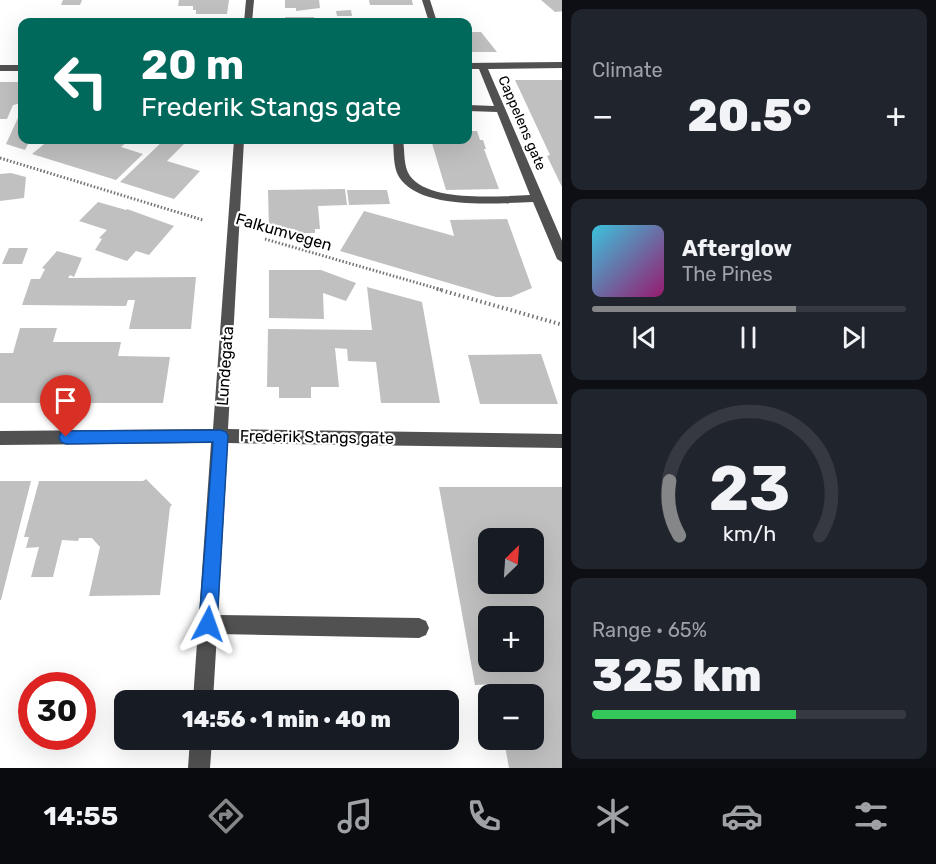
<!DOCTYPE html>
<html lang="en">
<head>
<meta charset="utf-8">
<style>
	:root { --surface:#171b24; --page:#20242c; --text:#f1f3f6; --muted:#9ea1a6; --line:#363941; --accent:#858687 }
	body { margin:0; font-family:Rubik,sans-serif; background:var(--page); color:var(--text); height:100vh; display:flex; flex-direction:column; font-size:22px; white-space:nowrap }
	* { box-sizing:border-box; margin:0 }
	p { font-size:20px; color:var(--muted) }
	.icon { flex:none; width:33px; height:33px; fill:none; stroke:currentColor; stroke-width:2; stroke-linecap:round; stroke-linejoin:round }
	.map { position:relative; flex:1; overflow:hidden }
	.details { display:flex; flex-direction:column; gap:9px; padding:9px; background:#0d0f14; width:374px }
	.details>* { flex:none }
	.top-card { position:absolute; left:18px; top:18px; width:454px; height:126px; border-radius:12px; box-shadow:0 6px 24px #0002; background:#00695c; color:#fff; overflow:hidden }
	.needle { width:39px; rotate:25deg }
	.buttons { position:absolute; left:478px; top:528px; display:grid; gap:12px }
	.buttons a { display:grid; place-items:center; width:66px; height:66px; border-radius:12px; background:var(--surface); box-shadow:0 6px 24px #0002; font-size:30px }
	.speed { position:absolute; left:18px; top:672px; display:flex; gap:12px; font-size:30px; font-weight:700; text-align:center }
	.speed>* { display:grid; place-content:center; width:78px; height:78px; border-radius:50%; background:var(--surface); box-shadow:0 6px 24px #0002; line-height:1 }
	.speed .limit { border:9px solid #d22; background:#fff; color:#111 }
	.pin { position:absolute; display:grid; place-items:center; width:51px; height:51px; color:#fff; margin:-62px -26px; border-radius:50% 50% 50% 0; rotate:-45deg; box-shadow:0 0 6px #0007 }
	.pin .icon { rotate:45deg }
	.me { position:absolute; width:66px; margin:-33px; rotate:4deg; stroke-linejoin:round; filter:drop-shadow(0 0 4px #0008) }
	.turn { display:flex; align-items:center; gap:21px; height:126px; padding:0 24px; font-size:27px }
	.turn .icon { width:78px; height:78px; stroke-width:2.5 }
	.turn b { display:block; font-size:42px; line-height:51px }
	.big { font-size:45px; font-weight:800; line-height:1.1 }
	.details .widget { flex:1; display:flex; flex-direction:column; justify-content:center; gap:9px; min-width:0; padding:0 21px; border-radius:12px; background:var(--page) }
	.details .dial { align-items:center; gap:0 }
	.dial svg { height:156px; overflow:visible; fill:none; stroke:var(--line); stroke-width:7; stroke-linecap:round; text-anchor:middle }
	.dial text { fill:var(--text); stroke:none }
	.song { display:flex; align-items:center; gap:18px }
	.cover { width:72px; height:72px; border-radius:9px; background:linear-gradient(135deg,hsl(190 70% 55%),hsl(320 70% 35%)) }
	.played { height:6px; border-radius:3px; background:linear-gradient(90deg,var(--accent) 65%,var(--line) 65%) }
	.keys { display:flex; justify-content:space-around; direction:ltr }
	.heat { display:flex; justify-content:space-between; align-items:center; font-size:33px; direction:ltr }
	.charge { height:9px; border-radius:4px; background:linear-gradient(90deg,#34c759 65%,var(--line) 0) }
	.trip { position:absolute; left:114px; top:690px; width:345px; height:60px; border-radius:12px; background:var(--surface); box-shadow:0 6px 24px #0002; font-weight:800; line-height:60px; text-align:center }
	.menu { display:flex; height:96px; justify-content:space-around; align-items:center; background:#090b0e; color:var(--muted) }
	.menu .icon { width:42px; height:42px }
	.menu .active { color:var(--accent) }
	.menu b { font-size:27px; color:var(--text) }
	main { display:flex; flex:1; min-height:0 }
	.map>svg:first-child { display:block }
	.building { fill:#c0c0c0; fill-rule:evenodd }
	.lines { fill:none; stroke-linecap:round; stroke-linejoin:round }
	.path-far1 { stroke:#737373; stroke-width:3; stroke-dasharray:1.5 2; stroke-linecap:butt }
	.path { stroke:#737373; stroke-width:4; stroke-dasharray:1.5 3; stroke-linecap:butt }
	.minor { fill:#515151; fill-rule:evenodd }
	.route { fill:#1a73e8; stroke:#114b97; stroke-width:1.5 }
	.labels { text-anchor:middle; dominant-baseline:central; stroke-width:4.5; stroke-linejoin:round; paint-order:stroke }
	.far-street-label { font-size:14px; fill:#000; stroke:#fff }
	.street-label { font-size:16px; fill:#000; stroke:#fff }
</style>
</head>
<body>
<main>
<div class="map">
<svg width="563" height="768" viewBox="0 0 563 768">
	<rect width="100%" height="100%" fill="#fff"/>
	<!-- building -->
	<g class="building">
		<polygon points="63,0 82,0 80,5 61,5"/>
		<polygon points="179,0 229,0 227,14 196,14 196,10 193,10 193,6 178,6"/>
		<polygon points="285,0 319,0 320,8 296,11 296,8 285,8"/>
		<polygon points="369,0 412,0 413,5 370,5"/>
		<polygon points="541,0 563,0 563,11 555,12"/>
		<polygon points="351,10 352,16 337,16 336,11"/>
		<polygon points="285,17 314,17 315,22 285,22"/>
		<polygon points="201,19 227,20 227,22 201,22"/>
		<polygon points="468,32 481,32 497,52 468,52"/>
		<polygon points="515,80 563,80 563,189 547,156 550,155"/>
		<polygon points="0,82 22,82 22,103 13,105 7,119 0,119"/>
		<polygon points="22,109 22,140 30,140 25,150 6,144"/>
		<polygon points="468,131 477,131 480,140 483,140 486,149 484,149 499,189 446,190 431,140 468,140"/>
		<polygon points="49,140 86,142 88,140 129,140 121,147 143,154 116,180 32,154"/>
		<polygon points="164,140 186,142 167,161 200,171 174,199 120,182"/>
		<polygon points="11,173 26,177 24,198 0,201 0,174"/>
		<polygon points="345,189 347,205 318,206 320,229 315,229 315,233 296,233 295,229 269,229 268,190"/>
		<polygon points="347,190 387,190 390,204 349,205"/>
		<polygon points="98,202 126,210 127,209 174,226 149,255 136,251 127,261 95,250 102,239 99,238 107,230 79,221"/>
		<polygon points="364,211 454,236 450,220 507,219 532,288 511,297 496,297 340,251"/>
		<polygon points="9,248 28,248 22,264 2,264"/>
		<polygon points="57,251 82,258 74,277 70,275 68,278 196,277 191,329 129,329 135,300 128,300 126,306 22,305 31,279 40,279 45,269 42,268"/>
		<polygon points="269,270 321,270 356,283 346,301 323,293 324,319 269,318"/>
		<polygon points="367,287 422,302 440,403 381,403 376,362 348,361 347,349 335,348 339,387 311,387 311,398 279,398 279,387 267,387 268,329 372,330"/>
		<polygon points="20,328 57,328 53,342 121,342 118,356 170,357 163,403 0,403 0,353 13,353"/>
		<polygon points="541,354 558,404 480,404 468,355"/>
		<polygon points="146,479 172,505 170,507 160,595 89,596 100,547 92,538 79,538 78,541 62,540 53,577 31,577 39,547 26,548 29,537 24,537 39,481 143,481"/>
		<polygon points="0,481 31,481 1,600 0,600"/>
		<path d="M 439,487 L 563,487 L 563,768 L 509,768 L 504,740 L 534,740 L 534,694 L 495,694 L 493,684 L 475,685 ZM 489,538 L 534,538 L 534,584 L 489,584 ZM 489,616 L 534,616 L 534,662 L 489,662 Z"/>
	</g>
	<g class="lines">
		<!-- path-far1 -->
		<g class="path-far1">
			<polyline points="0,158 203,220"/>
			<polyline points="265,239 442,290"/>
		</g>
		<!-- path -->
		<polyline class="path" points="437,289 563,325"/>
		<!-- minor -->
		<g class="minor">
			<polygon points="246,0 254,0 252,22 244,22"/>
			<polygon points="422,0 430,0 437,22 429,22"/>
			<path d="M 563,62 L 563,68 L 488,69 L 563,243 L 563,263 L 557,259 L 533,202 C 498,203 421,211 399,177 C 393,167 394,152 393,140 L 403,140 C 405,151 403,166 410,176 C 430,203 500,196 530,195 L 497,112 L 468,111 L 468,105 L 494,106 L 479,69 L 468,69 L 468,63 Z"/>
			<rect x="0" y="65" width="22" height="6"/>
			<polygon points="234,140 244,140 228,429 563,434 563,448 228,443 218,615 419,618 426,621 429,628 426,635 419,638 217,634 213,700 193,700 211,443 0,445 0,431 213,429"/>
			<polygon points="190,740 212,740 210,768 188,768"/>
		</g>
	</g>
	<!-- route -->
	<polygon class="route" points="221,430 226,432 228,436 217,624 214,630 208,632 202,630 199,624 213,442 66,444 61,442 59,437 61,433 66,431"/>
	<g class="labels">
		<!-- far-street labels -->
		<g class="far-street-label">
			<text transform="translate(522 123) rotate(67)">Cappelens gate</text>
		</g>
		<!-- street labels -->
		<g class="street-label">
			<text transform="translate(284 232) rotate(16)">Falkumvegen</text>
			<text transform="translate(225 366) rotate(-86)">Lundegata</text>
			<text transform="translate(317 437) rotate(1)">Frederik Stangs gate</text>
		</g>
	</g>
</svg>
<div class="buttons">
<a><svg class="needle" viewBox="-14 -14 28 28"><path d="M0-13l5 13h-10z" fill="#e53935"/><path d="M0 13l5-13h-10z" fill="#9ea1a6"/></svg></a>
<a>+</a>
<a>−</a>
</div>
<div class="speed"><div class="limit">30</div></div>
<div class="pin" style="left:66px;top:437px;background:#d93025"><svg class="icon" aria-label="arrive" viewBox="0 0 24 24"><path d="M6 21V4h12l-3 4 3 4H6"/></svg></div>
<svg class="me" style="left:208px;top:624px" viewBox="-20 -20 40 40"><path d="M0-17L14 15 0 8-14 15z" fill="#1a73e8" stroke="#fff" stroke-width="4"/></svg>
<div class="trip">14:56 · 1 min · 40 m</div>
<div class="top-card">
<div class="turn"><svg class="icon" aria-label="left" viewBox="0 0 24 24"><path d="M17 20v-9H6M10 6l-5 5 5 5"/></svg><div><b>20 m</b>Frederik Stangs gate</div></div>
</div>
</div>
<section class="details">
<div class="widget"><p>Climate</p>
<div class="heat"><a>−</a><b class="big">20.5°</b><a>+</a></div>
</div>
<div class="widget">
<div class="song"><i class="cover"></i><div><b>Afterglow</b><p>The Pines</p></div></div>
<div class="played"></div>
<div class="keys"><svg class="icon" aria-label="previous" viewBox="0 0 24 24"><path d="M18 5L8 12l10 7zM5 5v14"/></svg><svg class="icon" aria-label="pause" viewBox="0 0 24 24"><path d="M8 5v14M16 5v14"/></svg><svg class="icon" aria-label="next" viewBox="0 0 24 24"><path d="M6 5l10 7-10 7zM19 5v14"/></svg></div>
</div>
<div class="widget dial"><svg viewBox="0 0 100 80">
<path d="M14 69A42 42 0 1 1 86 69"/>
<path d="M14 69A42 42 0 0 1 9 41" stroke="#858687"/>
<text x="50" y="56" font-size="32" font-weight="700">23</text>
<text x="50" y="72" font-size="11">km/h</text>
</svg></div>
<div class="widget"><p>Range · 65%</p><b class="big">325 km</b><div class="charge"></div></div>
</section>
</main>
<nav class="menu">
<b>14:55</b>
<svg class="icon active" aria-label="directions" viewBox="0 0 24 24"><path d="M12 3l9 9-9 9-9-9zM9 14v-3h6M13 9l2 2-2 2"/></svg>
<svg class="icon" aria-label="music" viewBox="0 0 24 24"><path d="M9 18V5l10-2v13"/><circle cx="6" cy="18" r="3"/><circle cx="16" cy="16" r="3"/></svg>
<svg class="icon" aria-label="phone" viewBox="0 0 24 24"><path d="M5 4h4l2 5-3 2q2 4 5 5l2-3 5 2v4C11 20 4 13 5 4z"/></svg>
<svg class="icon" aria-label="climate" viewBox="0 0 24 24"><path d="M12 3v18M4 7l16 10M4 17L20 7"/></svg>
<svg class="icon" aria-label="car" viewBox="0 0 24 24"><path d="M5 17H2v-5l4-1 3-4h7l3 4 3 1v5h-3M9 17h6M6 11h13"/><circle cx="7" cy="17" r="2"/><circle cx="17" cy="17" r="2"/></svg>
<svg class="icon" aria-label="filters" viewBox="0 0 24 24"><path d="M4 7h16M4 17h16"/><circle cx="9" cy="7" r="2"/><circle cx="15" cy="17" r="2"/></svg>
</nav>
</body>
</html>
